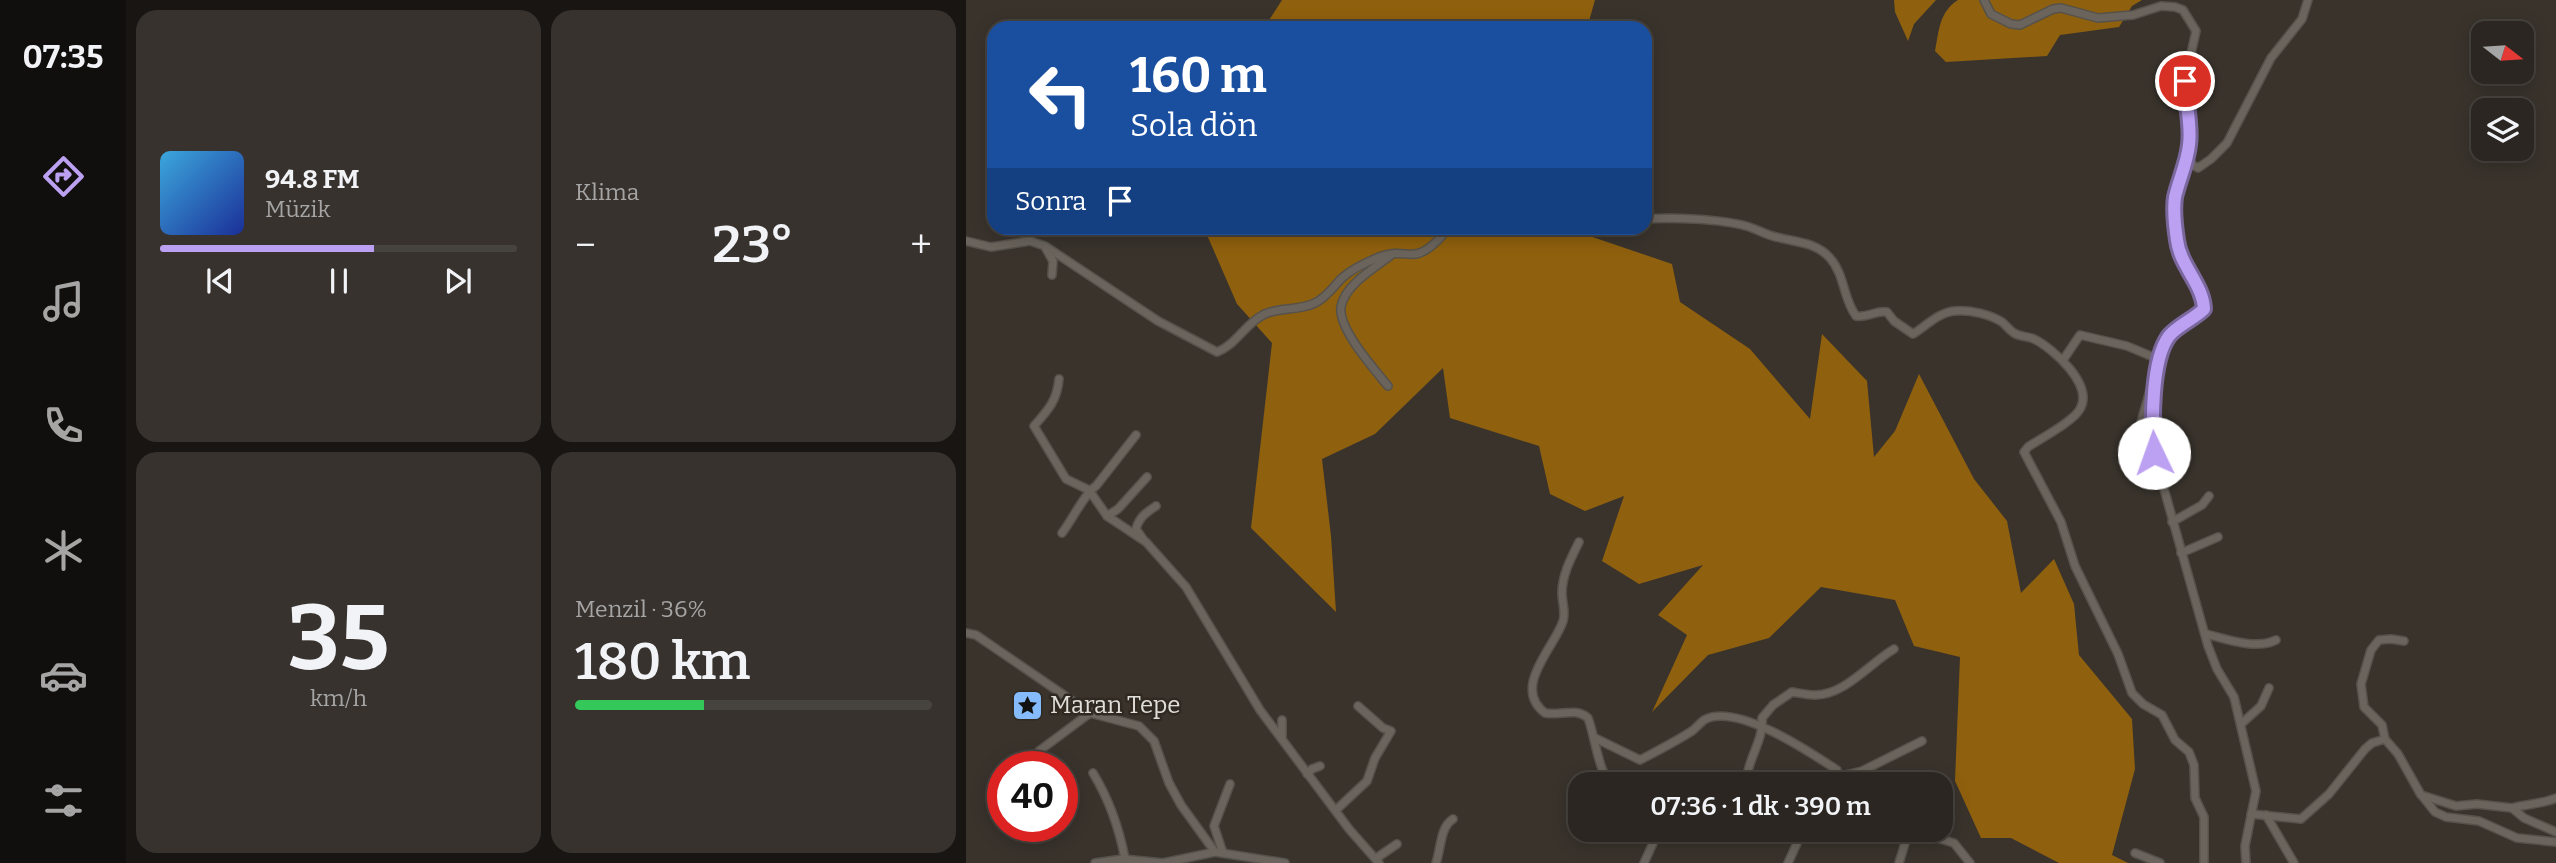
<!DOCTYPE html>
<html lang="tr">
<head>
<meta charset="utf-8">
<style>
	:root { --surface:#2b2621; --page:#37322e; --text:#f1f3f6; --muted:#a6a5a5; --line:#47433f; --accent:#bca0f2 }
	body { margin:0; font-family:Bitter,serif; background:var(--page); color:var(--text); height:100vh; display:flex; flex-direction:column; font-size:26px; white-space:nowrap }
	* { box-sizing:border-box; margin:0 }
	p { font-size:23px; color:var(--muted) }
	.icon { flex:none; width:38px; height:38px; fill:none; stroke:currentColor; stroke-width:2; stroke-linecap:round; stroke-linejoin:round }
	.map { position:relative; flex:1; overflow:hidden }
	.drawer { display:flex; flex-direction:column; gap:10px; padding:10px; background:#181512; width:840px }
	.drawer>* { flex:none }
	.banner { position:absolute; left:21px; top:21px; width:665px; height:214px; border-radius:21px; box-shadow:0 4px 18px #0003,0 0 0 2px var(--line); background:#1a4fa0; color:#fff; overflow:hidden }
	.needle { width:46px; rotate:107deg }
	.buttons { position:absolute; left:1505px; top:21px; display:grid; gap:14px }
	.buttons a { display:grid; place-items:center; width:63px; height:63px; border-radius:14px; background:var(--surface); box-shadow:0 4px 18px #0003,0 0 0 2px var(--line); font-size:35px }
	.speed { position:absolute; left:21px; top:751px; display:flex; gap:14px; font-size:35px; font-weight:700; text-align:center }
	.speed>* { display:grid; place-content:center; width:91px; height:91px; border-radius:50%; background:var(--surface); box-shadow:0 4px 18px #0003,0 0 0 2px var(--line); line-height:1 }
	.speed .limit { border:10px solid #d22; background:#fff; color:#111 }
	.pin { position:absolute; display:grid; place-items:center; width:60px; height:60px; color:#fff; margin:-30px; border:4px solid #fff; border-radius:50%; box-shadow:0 2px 7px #0007 }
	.me { position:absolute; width:77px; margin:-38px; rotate:357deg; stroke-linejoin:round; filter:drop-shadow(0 0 5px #0008) }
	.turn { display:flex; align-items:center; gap:24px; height:147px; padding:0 28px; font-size:32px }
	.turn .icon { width:91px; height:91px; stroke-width:2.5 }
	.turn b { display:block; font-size:49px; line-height:60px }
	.then { display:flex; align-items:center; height:66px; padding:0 28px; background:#0003; gap:14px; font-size:26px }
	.big { font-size:52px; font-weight:600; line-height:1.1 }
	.drawer .widget { flex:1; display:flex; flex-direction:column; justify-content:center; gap:10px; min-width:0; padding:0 24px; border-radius:21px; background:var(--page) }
	.drawer .dial { align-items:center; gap:0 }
	.dial b { font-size:91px; line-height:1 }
	.song { display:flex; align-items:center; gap:21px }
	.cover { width:84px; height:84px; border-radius:10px; background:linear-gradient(135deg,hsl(200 70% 55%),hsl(230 70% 35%)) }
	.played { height:7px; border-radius:4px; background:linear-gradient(90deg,var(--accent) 60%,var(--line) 60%) }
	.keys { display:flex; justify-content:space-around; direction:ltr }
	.heat { display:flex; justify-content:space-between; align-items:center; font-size:38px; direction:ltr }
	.charge { height:10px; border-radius:5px; background:linear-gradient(90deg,#34c759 36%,var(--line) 0) }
	.drawer .tiles { flex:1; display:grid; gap:10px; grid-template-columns:repeat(2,1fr) }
	.trip { position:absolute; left:602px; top:772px; width:385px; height:70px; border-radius:21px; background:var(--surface); box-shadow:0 4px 18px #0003,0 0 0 2px var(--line); font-weight:600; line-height:70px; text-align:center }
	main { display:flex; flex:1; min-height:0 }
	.tabs { display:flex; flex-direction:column; width:126px; justify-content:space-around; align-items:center; background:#110f0d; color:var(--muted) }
	.tabs .icon { width:49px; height:49px }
	.tabs .active { color:var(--accent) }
	.tabs b { font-size:32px; color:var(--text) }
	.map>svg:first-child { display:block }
	.forest { fill:#8f600e }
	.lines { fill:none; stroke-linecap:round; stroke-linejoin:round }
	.minor-casing { stroke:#56524b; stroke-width:10 }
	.minor { stroke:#6a645c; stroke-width:7 }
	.route-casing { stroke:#7a689d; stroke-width:18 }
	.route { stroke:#bca0f2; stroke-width:12 }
	.labels { text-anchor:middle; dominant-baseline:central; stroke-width:5; stroke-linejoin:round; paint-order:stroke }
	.poi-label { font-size:24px; fill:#e1ded9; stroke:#2f2922; text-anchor:start }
</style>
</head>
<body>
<main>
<nav class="tabs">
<b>07:35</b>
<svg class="icon active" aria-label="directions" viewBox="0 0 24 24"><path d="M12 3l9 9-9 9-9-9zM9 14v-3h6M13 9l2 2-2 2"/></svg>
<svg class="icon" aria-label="music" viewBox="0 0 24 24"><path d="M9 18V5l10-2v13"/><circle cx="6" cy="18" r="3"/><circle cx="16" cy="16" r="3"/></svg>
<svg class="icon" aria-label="phone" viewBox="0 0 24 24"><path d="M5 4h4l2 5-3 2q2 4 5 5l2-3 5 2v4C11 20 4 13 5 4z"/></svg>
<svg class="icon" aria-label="climate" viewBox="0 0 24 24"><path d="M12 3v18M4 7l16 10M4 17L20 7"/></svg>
<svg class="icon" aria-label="car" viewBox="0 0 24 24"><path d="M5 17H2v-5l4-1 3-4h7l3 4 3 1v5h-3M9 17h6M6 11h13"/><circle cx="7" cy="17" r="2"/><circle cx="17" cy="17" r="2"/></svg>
<svg class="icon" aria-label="filters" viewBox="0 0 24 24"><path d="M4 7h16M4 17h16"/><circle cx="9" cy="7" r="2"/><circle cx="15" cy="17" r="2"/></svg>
</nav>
<section class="drawer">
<div class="tiles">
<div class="widget">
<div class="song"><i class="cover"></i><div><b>94.8 FM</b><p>Müzik</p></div></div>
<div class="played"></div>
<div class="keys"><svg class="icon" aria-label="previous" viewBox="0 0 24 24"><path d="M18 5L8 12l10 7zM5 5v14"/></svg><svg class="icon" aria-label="pause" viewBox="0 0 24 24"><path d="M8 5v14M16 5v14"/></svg><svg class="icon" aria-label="next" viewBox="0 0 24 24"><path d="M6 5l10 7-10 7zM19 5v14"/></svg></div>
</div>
<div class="widget"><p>Klima</p>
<div class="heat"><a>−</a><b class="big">23°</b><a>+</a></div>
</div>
<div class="widget dial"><b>35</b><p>km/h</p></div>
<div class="widget"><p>Menzil · 36%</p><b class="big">180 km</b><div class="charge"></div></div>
</div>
</section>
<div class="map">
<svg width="1590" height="863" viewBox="0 0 1590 863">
	<rect width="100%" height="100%" fill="#39332c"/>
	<!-- forest -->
	<g class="forest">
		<polygon points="316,0 629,0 621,28 298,28"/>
		<polygon points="928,0 970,0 948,24 942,41 929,12"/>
		<path d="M 992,0 L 1176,0 L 1166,6 L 1153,27 L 1094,35 L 1081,56 L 980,62 L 969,51 C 973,31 973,12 992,0 Z"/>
		<polygon points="238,228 600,228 706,264 714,302 784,349 844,419 856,334 901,381 908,457 929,431 953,374 1008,479 1041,521 1055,593 1088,559 1108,604 1113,655 1166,719 1169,769 1146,855 1162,863 1093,863 1045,838 1015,838 989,781 994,657 948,646 929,600 855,587 803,638 742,655 686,712 721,635 692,615 737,565 673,584 636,561 658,496 619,511 584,494 573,446 484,418 477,368 409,434 356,459 365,536 370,612 285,528 306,343 271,304"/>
	</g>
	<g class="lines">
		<defs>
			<g id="minor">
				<polyline points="1018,0 1025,14 1045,24 1054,25 1087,9 1095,8 1132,18 1167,15 1195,6 1209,7 1217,10 1230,31 1219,81 1223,145 1209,198 1209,217 1211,243 1217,261 1237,296 1238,309 1204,335 1195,351 1186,417 1188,453 1242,646 1251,669 1268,697 1290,791 1279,846 1280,863"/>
				<polyline points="1219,160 1232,168 1245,159 1261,143 1305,58 1336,19 1342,0"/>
				<path d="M 679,219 C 705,217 755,219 780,226 C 791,229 800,235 810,237 C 829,242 850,242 864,258 C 879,275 877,299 890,316 C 902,318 910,310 921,312 L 928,321 L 947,334 C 960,326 973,312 989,311 C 1005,310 1023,314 1036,322 C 1040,325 1043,330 1048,333 C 1054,337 1062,336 1068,339 C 1088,349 1128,385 1114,409 C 1107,422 1075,438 1062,447 L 1058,452 L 1095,522 L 1109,566 L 1152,654 L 1166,693 L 1177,704 L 1196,715 L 1209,740 L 1223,752 L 1228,765 L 1229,798 L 1238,817 L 1238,863"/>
				<path d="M 0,241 L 25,247 L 64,241 L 79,246 L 192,321 L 251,352 C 270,345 279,324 297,315 C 310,307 333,311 349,303 C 361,297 367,287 376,278 C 386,269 401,262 413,257 C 442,246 445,266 471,241 C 476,236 478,234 480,228"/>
				<polyline points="79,247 87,261 86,275"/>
				<polyline points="1097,360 1114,335 1161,346 1192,359 1192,361"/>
				<path d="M 93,379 C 91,401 82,410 68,426 L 100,479 L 123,490 L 141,516 L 180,542 L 220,587 L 294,710 L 383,829 L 413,863"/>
				<path d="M 422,386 C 408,369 372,329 375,307 C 378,286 408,268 424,256"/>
				<polyline points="1163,465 1188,376"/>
				<polyline points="141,516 152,509 181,477"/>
				<polyline points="1206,522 1236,505 1243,496"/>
				<path d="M 96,533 C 106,520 119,493 130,486 L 170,435"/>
				<path d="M 177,539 L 170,529 C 173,517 181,512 190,506"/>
				<path d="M 613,542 C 605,558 596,575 596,593 C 596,603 600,612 597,621 C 589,647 545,687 579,713 C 595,716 609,707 622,718 C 629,736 632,771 645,784"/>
				<polyline points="1215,553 1252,537"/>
				<polyline points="0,633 10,635 124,713 173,726 188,741 203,783 215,805 249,852"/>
				<path d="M 1240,634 C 1260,639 1290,650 1310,640"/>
				<polyline points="1438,641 1425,639 1413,640 1405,650 1395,684 1398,707 1416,725 1419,739 1432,754 1455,795 1490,806 1511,804 1546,808"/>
				<polyline points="1275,724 1295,706 1303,688"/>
				<polyline points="316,737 316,720"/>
				<path d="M 629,738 L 674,760 C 691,751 709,742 726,731 C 730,728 734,723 738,720 C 770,702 844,752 871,770 L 871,777 L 896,771 L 956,741"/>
				<polyline points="66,766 73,751 124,713"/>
				<path d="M 127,773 C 144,801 153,827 159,859"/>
				<polyline points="341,774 346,769 354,766"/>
				<path d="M 791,784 L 781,777 C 783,757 798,739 796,718 L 807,705 L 826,692 C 833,693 841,695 848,695 C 878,696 904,663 928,649"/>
				<polyline points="1457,797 1469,812 1480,817 1513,821 1551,838 1590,842"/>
				<path d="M 1590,798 C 1576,804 1561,804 1546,808 L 1558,818 L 1590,832"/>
				<polyline points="370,810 401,781 409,758 425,731 417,728 392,706"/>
				<polyline points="1285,814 1335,819 1363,794 1399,749 1406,743 1419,739"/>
				<polyline points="1300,815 1328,863"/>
				<polyline points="944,830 988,843 1004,863"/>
				<polyline points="257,853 248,826 264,784"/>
				<polyline points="1169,853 1194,863"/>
				<polyline points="411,861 412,857 431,844"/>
				<polyline points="129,863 157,859 197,863 249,852 319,863"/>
				<path d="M 470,863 C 475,849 474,827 487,819"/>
				<polyline points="678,863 688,841 686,830"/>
				<polyline points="822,863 837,830"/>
				<polyline points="933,863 943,830"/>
			</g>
		</defs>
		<!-- minor casing -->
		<use href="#minor" class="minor-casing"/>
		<!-- minor -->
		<use href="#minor" class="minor"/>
	</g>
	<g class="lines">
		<defs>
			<path id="route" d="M 1188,453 C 1186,423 1185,360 1203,336 C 1212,325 1228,319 1238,309 C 1237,284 1214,266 1211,240 C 1209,227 1207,211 1209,197 C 1213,180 1221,163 1223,145 C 1226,124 1219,103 1219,81"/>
		</defs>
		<!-- route casing -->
		<use href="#route" class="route-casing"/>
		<!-- route -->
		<use href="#route" class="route"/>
	</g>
	<!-- icons -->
	<defs>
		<symbol id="sight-square" viewBox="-11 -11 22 22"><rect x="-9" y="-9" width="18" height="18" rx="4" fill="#86bbfb" stroke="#2f2922"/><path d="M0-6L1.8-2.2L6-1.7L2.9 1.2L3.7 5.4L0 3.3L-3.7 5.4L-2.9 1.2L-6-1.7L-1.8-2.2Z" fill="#111"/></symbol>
	</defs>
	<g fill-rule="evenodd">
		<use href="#sight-square" x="44" y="688" width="35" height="35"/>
	</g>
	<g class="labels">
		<!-- poi labels -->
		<g class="poi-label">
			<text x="84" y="705">Maran Tepe</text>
		</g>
	</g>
</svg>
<div class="buttons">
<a><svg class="needle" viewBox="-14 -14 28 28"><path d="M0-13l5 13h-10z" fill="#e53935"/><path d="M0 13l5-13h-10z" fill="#a6a5a5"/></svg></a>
<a><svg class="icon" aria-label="layers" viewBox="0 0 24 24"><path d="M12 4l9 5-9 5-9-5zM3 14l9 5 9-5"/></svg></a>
</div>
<div class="speed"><div class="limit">40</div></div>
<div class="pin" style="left:1219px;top:81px;background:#d93025"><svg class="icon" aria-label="arrive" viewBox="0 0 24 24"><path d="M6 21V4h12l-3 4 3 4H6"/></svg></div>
<svg class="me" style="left:1188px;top:453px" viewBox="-20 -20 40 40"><circle r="19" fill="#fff"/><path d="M0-13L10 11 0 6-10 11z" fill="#bca0f2"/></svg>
<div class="trip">07:36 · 1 dk · 390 m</div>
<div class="banner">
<div class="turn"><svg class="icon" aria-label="left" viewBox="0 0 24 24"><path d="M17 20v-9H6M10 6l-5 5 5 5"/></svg><div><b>160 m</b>Sola dön</div></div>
<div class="then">Sonra<svg class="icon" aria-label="arrive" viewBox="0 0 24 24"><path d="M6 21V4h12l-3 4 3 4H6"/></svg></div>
</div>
</div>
</main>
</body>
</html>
